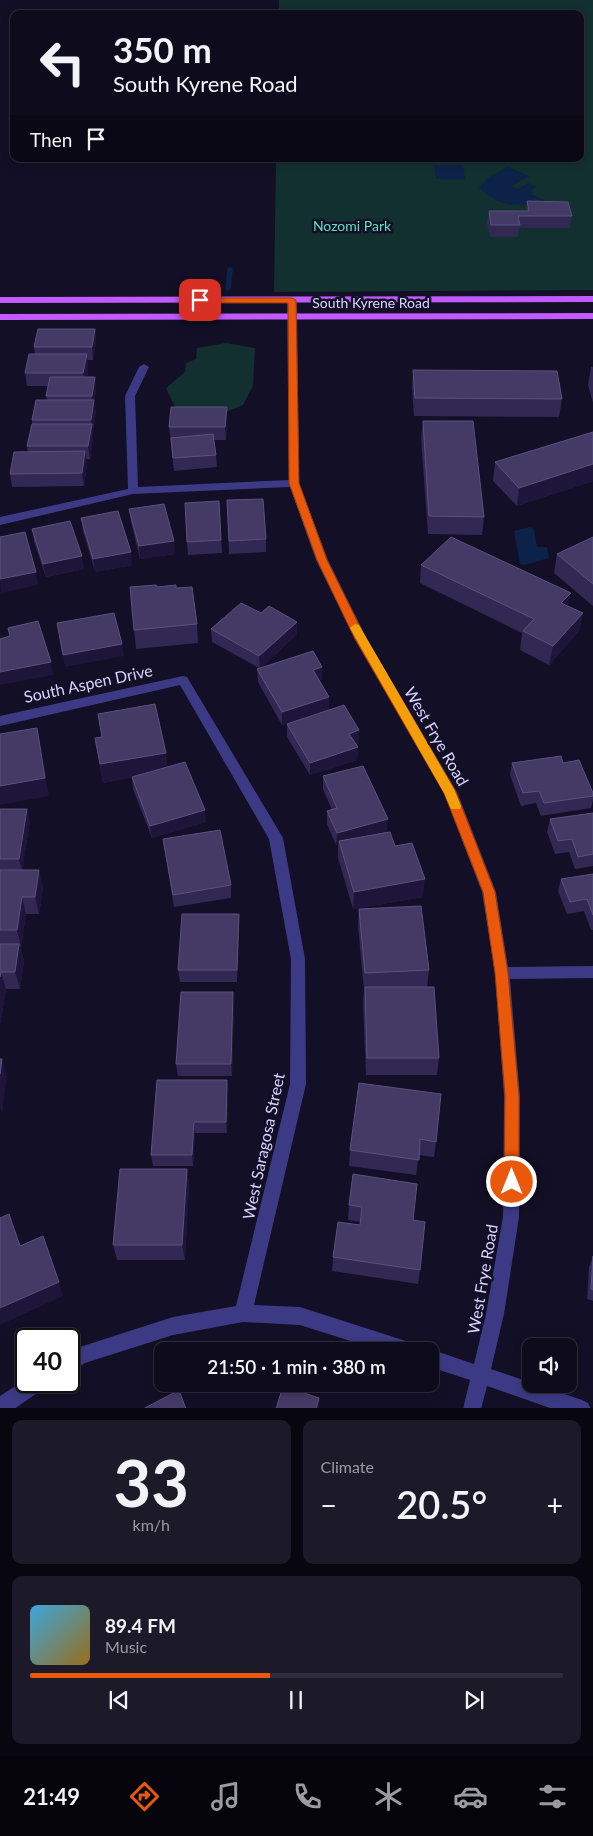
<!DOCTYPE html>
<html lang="en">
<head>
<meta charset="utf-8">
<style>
	:root { --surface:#0e0b1c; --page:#1c1929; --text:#f1f3f6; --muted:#9b9ba3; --line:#2e2b3b; --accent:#ea580c }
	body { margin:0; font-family:Lato,sans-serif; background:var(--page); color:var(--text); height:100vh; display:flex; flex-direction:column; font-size:19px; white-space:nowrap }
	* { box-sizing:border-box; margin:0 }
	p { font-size:16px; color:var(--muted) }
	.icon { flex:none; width:28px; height:28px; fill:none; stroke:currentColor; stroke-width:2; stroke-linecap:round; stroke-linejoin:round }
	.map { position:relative; height:1408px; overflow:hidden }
	.panel { display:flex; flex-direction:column; gap:12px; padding:12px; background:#08060f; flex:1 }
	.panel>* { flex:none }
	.hud { position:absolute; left:10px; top:10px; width:574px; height:152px; border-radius:10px; box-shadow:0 2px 8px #0003,0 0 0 1px var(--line); background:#0e0b1c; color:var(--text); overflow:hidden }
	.tools { position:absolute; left:522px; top:1338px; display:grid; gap:10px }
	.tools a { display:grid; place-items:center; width:55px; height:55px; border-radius:10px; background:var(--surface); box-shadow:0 2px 8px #0003,0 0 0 1px var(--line); font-size:25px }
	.speed { position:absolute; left:15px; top:1328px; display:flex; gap:10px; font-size:25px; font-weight:700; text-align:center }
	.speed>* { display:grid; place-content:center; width:65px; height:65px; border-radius:50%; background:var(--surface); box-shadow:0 2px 8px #0003,0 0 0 1px var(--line); line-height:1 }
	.speed .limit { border:2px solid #111; border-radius:8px; background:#fff; color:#111 }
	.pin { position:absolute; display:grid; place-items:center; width:42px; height:42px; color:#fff; margin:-21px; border-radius:10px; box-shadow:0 2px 8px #0006 }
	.me { position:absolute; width:55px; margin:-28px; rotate:0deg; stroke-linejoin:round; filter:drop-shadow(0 0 4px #0008) }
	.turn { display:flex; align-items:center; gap:18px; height:105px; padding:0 20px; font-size:22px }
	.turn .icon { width:65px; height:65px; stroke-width:2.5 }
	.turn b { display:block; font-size:35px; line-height:42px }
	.then { display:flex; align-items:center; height:48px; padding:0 20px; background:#0003; gap:10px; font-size:19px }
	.big { font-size:38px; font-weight:600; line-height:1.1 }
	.panel .card { flex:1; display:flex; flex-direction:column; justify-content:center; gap:8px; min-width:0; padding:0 18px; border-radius:10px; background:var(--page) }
	.panel .dial { align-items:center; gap:0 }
	.dial b { font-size:65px; line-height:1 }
	.song { display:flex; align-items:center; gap:15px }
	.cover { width:60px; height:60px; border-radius:8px; background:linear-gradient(135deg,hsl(200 70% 55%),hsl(40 70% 35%)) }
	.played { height:5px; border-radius:2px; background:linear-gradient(90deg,var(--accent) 45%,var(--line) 45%) }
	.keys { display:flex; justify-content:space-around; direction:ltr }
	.heat { display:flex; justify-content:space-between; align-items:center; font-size:28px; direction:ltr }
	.panel .tiles { flex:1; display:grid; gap:12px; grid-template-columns:1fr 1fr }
	.card:last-child { grid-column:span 2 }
	.trip { position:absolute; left:154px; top:1342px; width:285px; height:50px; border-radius:10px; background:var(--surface); box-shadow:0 2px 8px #0003,0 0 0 1px var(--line); font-weight:600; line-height:50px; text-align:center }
	.dock { display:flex; height:80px; justify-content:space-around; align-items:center; background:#06040b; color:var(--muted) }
	.dock .icon { width:35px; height:35px }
	.dock .current { color:var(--accent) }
	.dock b { font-size:22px; color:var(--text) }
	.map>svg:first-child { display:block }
	.green { fill:#12302f }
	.water { fill:#0c2248 }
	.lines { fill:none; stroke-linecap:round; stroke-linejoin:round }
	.stream { stroke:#0c2248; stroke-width:5.5 }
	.minor { fill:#3d3a85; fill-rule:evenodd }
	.major { fill:#c25bff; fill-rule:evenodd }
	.wall { fill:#312854 }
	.shaded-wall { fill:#1d163a }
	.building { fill:#433a66; stroke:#5a527e }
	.route { fill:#ea580c; stroke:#983908 }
	.slow { fill:#f59e0b }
	.labels { text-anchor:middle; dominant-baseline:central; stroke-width:5; stroke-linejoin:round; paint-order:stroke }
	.far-park-label { font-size:14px; fill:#5fe0c0; stroke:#130f26 }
	.far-street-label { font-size:14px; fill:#d9d4ff; stroke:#130f26 }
	.street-label { font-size:16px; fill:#d9d4ff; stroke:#130f26 }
</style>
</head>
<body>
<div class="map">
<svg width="593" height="1409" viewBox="0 0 593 1409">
	<rect width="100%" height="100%" fill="#130f26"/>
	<!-- green -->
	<g class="green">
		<polygon points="279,0 593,0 593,290 274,292 276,159 580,159 580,14 279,14"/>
		<polygon points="226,343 255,348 253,386 243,405 224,413 178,413 166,388 185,372 186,363 196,359 197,348"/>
	</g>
	<!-- water -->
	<g class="water">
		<polygon points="434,165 463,165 465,179 436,179"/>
		<path d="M 508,167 L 529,176 L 512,186 L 518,189 L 528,183 L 537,187 L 530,191 L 533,192 L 531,194 L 546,201 C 517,207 503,209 479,188 L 489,177 Z"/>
		<polygon points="530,527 534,529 537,547 547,547 549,558 525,565 520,564 514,531"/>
	</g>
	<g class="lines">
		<!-- stream -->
		<polyline class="stream" points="228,288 230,270"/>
		<!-- minor -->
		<g class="minor">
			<polygon points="292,297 297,300 299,483 328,560 367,639 457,792 496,892 508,967 593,966 593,978 510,979 520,1096 519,1217 504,1314 491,1369 582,1400 588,1403 591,1409 553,1409 487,1386 481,1409 463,1409 470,1380 430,1367 430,1351 425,1351 430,1349 474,1364 486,1314 503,1217 504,1096 495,973 482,892 444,793 355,639 316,560 290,487 133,494 0,525 0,517 128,489 125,396 139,367 144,364 149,367 135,396 138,487 289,480 287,300"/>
			<polygon points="183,676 187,677 283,838 305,959 306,1084 254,1305 300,1307 409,1342 415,1345 418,1351 382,1351 300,1325 243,1322 173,1335 85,1363 69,1372 69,1353 80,1347 173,1317 236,1306 290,1084 291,959 269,839 180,685 0,726 0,716"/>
			<polygon points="26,1379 26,1381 49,1381 46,1387 14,1409 0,1409 0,1396"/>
		</g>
		<!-- major -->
		<g class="major">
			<polygon points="593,296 593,302 0,303 0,297"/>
			<polygon points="593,313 593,319 0,320 0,314"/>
		</g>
	</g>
	<!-- wall -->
	<g class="wall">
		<polygon points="527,201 572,216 570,228 519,228 518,237 490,237 487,223 489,211 526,211"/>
		<polygon points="95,329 96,342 93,360 87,360 88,367 87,377 96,390 94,403 96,413 93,430 93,437 90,459 86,459 87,464 84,486 12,487 10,474 28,452 27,446 32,424 32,420 47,400 46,396 48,386 27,386 25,373 35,354 34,347"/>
		<polygon points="591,367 593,367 593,403 588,385"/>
		<polygon points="413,370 562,399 559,417 414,416 412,388"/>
		<polygon points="227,407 227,420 226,440 214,440 216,455 217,467 174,471 169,427"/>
		<polygon points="423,421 484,517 482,535 428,534 421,439"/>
		<polygon points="593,432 593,481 517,506 493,481 495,462"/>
		<polygon points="227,500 266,539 266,552 229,554"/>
		<polygon points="219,501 222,553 188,555 187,542"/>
		<polygon points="129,509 175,554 140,559 131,522"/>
		<polygon points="81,518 132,565 95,572 83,531"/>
		<polygon points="32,529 84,569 46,577 34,542"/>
		<polygon points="593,537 593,606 554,573 557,554"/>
		<polygon points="421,565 568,606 583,613 579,631 549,665 520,650 522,633 420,583"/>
		<polygon points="157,587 176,588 197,624 198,643 136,649 134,630"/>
		<polygon points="211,629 297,634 261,668 322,680 319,680 329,697 329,710 282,725 258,682 257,669 259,668 212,642"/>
		<polygon points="98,714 168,767 206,822 152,838 133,789 132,777 103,783 95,738 102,737"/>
		<polygon points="287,724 359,743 356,744 358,747 357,760 310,775 287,737"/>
		<polygon points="512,763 563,763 593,793 593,800 591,808 541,816 536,803 521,806 510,775"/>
		<polygon points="323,776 387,832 423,897 353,909 338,858 338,845 336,845 327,824 327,811 332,810 323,789"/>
		<polygon points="0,809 30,821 22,870 43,888 39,914 26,914 21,947 20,947 24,961 20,989 6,989 0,1025"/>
		<polygon points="593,813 593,866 575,869 569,852 555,854 547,832 550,819"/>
		<polygon points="163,839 231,885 231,898 174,907 165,852"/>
		<polygon points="593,874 593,930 591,930 584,911 567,914 558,891 561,879"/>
		<polygon points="359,909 429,970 427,987 439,1058 437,1075 366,1075 363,1004 364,990 358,926"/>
		<polygon points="239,914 239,926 237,982 180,982 178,970"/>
		<polygon points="234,1004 232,1076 178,1076 176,1064"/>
		<polygon points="227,1080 228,1091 227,1133 195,1133 193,1166 153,1166 151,1155"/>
		<polygon points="359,1083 436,1142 434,1157 419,1155 416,1175 349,1166 350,1150"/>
		<polygon points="187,1169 189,1185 185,1260 117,1260 113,1245"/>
		<polygon points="353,1174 413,1220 420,1270 418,1284 332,1271 333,1257 360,1225 360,1222 348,1220 349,1205"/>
		<polygon points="593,1256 593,1301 587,1299 589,1267"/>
	</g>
	<!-- shaded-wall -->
	<g class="shaded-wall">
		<polygon points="95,329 96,342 93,360 92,347"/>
		<polygon points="87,354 88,367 85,386 83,373"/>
		<polygon points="95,377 96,390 94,403 96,413 93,430 93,437 90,459 88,446 91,427 91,420 93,406 92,396"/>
		<polygon points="227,407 227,420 226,440 225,427"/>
		<polygon points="85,451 87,464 84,486 82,473"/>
		<polygon points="593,464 593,481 517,506 519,488"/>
		<polygon points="174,541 175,554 140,559 139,546"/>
		<polygon points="131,552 132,565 95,572 93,559"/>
		<polygon points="82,556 84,569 46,577 43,564"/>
		<polygon points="36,572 38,585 1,593 0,579"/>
		<polygon points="571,593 567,611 561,603"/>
		<polygon points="583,613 579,631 549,665 553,646"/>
		<polygon points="297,622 297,634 260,669 259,656"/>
		<polygon points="122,644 124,656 65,667 63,655"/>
		<polygon points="51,662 53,675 0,685 0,672"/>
		<polygon points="322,667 322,680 313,683 313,670"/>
		<polygon points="329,697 329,710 282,725 282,712"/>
		<polygon points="37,728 41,746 49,796 0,805 0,786"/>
		<polygon points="359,730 359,743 349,747 349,734"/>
		<polygon points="358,747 357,760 310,775 310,763"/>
		<polygon points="166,753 168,771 103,783 100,764"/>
		<polygon points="27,809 30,821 22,871 19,859"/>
		<polygon points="205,810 206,822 152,838 150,826"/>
		<polygon points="388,819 387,832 339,841 338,845 336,845 337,833"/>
		<polygon points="39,870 43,888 39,914 35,897"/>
		<polygon points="425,879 423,897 353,909 354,892"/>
		<polygon points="22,897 26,914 21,947 17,930"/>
		<polygon points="239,914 239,926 237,982 237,970"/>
		<polygon points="19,944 24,961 20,989 15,972"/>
		<polygon points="1,972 6,989 0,1025 0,977"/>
		<polygon points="233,992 234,1004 232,1076 231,1064"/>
		<polygon points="2,1059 7,1076 2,1113 0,1108 0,1074"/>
		<polygon points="227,1080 228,1091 227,1133 226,1122"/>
		<polygon points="194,1122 195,1133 193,1166 192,1155"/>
		<polygon points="187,1169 189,1185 185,1260 182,1245"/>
		<polygon points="59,1282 63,1296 0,1325 0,1308"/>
		<polygon points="319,1398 319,1409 316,1409"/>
	</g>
	<!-- building -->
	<g class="building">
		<polygon points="527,201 568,202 572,216 518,216 520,225 491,225 489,211 529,211"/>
		<polygon points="38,329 95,329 92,347 34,347"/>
		<polygon points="29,354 87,354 83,373 25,373"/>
		<polygon points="413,370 557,371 562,399 415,398"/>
		<polygon points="50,377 95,377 92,396 46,396"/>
		<polygon points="36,400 94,400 91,420 32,420"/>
		<polygon points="171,407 227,407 225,427 169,427"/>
		<polygon points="423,421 473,421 484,517 429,516"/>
		<polygon points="32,424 92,424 88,446 27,446"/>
		<polygon points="593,432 593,464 519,488 495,462"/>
		<polygon points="213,434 216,455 173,458 171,438"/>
		<polygon points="85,451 82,473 10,474 14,452"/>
		<polygon points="263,499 266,539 229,541 227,500"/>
		<polygon points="219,501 221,540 187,542 185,503"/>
		<polygon points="164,504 174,541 139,546 129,509"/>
		<polygon points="118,511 131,552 93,559 81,518"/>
		<polygon points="70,521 82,556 43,564 32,529"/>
		<polygon points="25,532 36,572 0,579 0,537"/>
		<polygon points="451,537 571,593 561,603 583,613 553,646 523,631 534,619 421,565"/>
		<polygon points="593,537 593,584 557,554"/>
		<polygon points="156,585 157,587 176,585 176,588 192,587 197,624 134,630 130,587"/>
		<polygon points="241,603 261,613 269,606 297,622 259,656 211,629"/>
		<polygon points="114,613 122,644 63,655 57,623"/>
		<polygon points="38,621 51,662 0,672 0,639 10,636 8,628"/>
		<polygon points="313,651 322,667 313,670 329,697 282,712 257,669"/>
		<polygon points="155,704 166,753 100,764 95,738 102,737 98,714"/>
		<polygon points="344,705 359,730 349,734 358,747 310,763 287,724"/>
		<polygon points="37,728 45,778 0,786 0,734"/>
		<polygon points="561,756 563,763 579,760 593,793 593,796 544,803 539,791 523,793 512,763"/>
		<polygon points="185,762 205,810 150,826 132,777"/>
		<polygon points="363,766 388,819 337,833 327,811 337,808 323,776"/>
		<polygon points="0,809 27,809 19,859 0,859"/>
		<polygon points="593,813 593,854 578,857 572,839 558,841 550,819"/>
		<polygon points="220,830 231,885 173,895 163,839"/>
		<polygon points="390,832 395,846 412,843 425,879 354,892 339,841"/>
		<polygon points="0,870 39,870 35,897 22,897 17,930 0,930"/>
		<polygon points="593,874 593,915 587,899 570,902 561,879"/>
		<polygon points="421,906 429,970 365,973 359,909"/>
		<polygon points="182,914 239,914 237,970 178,970"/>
		<polygon points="0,944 19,944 15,972 1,972 0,977"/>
		<polygon points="365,987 434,987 439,1058 367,1058"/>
		<polygon points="181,992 233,992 231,1064 176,1064"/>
		<polygon points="0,1059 2,1059 0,1074"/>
		<polygon points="157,1080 227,1080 226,1122 194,1122 192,1155 151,1155"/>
		<polygon points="359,1083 441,1094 436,1142 420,1139 419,1160 350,1150"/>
		<polygon points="120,1169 187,1169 182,1245 113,1245"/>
		<polygon points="353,1174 417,1184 413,1220 425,1222 420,1270 333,1257 338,1222 360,1225 362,1207 349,1205"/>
		<polygon points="9,1214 20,1246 43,1236 59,1282 0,1308 0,1218"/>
		<polygon points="593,1256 593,1290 591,1289"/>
		<polygon points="283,1386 319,1398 316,1409 276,1409"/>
		<polygon points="179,1390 186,1409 143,1409"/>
	</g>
	<!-- route -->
	<polygon class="route" points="197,298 292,298 296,300 299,483 327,560 366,639 456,792 495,892 508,973 519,1096 519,1182 517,1187 512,1189 506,1187 504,1182 505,1096 495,973 483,892 444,793 355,639 317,560 289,483 288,303 200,303 196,300"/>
	<!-- slow -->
	<polygon class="slow" points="355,624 359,625 454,789 461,806 460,809 451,809 444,793 350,628"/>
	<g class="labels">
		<!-- far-park labels -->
		<g class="far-park-label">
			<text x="352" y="225">Nozomi Park</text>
		</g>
		<!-- far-street labels -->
		<g class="far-street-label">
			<text x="371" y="302">South Kyrene Road</text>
		</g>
		<!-- street labels -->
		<g class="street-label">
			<text transform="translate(88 683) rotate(-12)">South Aspen Drive</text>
			<text transform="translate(437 736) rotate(60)">West Frye Road</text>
			<text transform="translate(263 1146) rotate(-78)">West Saragosa Street</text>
			<text transform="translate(482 1279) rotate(-80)">West Frye Road</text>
		</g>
	</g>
</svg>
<div class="tools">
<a><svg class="icon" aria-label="sound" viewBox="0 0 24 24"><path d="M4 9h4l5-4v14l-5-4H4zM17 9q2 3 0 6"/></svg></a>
</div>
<div class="speed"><div class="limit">40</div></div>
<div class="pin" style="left:200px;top:300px;background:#d93025"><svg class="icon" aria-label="arrive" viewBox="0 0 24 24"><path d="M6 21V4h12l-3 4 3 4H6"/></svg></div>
<svg class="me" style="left:512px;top:1182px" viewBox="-20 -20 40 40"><circle r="17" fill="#ea580c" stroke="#fff" stroke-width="3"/><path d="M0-11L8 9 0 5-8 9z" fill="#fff"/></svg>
<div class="trip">21:50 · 1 min · 380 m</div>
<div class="hud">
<div class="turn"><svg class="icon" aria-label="left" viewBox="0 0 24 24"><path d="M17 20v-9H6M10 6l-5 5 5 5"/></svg><div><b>350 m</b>South Kyrene Road</div></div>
<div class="then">Then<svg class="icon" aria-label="arrive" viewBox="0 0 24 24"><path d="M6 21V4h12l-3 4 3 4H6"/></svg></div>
</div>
</div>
<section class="panel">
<div class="tiles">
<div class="card dial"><b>33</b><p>km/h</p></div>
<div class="card"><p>Climate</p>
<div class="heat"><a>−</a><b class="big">20.5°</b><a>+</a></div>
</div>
<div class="card">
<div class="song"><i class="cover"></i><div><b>89.4 FM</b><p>Music</p></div></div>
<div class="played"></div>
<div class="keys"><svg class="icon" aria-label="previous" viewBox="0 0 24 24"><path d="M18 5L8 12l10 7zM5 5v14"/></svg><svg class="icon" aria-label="pause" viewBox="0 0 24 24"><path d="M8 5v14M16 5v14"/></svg><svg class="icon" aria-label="next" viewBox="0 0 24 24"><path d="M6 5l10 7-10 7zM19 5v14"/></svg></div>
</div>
</div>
</section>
<nav class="dock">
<b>21:49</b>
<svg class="icon current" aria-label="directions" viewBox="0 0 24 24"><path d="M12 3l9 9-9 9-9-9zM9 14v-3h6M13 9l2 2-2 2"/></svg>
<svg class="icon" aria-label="music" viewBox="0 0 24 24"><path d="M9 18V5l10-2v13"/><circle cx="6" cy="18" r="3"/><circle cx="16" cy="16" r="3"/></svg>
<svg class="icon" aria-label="phone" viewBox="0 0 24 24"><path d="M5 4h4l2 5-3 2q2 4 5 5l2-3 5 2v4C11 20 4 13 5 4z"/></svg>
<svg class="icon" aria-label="climate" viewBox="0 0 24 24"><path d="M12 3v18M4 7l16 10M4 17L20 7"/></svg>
<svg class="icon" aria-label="car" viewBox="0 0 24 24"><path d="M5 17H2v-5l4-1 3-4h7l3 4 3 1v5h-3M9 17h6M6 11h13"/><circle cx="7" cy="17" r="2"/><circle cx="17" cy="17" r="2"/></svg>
<svg class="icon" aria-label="filters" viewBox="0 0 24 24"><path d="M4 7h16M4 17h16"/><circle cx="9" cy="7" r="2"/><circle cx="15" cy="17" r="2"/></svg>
</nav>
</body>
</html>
